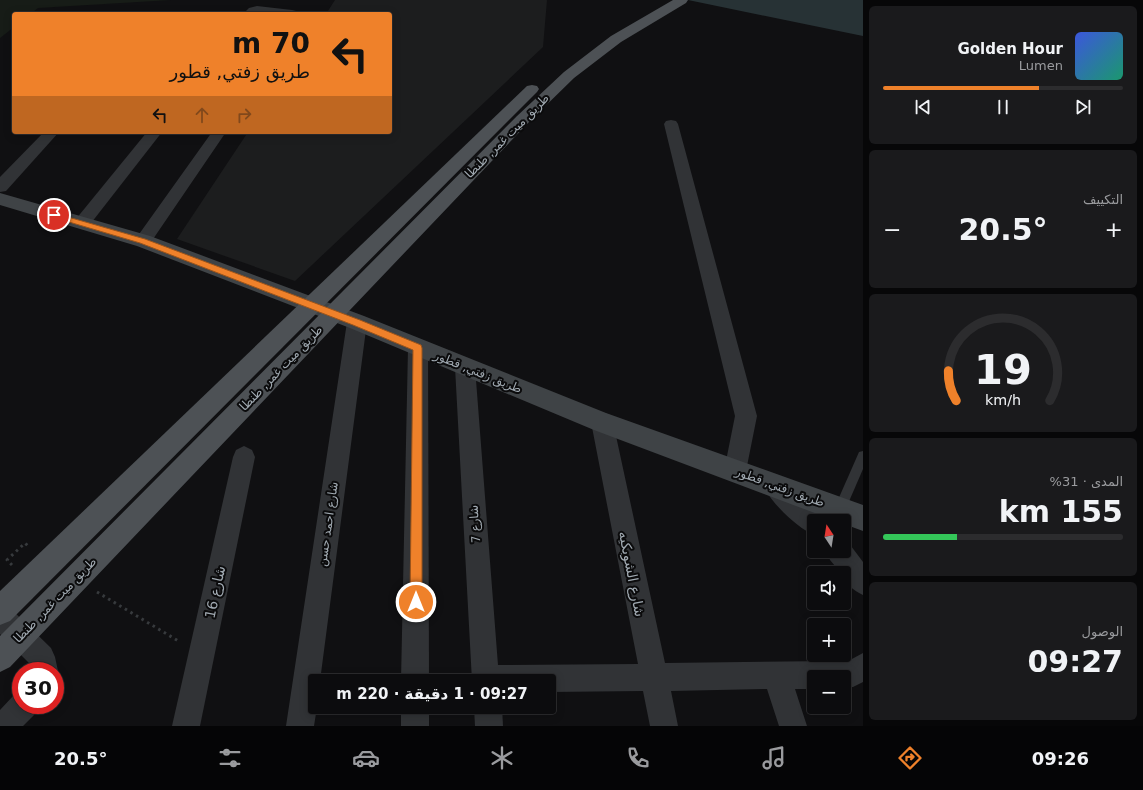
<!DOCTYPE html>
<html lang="ar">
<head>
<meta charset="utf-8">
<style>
	:root { --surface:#0c0c0e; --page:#1a1a1c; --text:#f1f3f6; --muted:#9a9b9e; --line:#2c2c2e; --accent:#ef812a }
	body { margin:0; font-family:"DejaVu Sans",Cairo,sans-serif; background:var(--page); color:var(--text); direction:rtl; height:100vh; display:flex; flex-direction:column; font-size:15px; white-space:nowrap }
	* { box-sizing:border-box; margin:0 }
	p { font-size:13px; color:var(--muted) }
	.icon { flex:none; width:22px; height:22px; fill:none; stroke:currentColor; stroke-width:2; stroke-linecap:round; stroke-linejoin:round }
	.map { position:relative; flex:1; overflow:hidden; direction:ltr }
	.details { display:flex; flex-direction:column; gap:6px; padding:6px; background:#070708; width:280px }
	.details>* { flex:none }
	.guide { position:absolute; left:12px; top:12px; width:380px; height:122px; border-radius:4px; box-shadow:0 2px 10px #0003,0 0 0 1px var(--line); direction:rtl; background:#ef812a; color:#111; overflow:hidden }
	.needle { width:26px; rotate:348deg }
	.buttons { position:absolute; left:807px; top:514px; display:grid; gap:8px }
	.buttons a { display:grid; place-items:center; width:44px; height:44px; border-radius:4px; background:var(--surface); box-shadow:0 2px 10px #0003,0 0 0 1px var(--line); font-size:20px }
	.speed { position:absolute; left:12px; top:662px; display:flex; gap:8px; font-size:20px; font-weight:700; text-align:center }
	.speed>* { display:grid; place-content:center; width:52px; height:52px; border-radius:50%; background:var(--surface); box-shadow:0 2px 10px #0003,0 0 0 1px var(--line); line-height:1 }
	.speed .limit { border:6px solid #d22; background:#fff; color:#111 }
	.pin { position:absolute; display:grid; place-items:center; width:34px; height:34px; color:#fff; margin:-17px; border:2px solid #fff; border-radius:50%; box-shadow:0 1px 4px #0007 }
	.me { position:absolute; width:44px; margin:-22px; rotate:0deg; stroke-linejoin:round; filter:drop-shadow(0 0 3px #0008) }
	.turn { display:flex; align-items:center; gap:14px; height:84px; padding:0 16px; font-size:18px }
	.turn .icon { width:52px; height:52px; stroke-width:2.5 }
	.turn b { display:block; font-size:28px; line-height:34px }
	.lanes { display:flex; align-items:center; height:38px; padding:0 16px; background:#0003; justify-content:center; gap:20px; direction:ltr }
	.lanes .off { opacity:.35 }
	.big { font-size:30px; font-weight:700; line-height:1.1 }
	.details .tile { flex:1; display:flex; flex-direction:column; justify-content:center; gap:6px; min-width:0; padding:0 14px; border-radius:6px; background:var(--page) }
	.details .dial { align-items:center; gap:0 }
	.dial svg { height:104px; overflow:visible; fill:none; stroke:var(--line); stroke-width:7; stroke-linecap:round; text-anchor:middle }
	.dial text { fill:var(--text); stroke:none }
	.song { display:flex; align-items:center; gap:12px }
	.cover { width:48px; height:48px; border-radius:6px; background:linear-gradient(135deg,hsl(230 70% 55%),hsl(160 70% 35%)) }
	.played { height:4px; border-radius:2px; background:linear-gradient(90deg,var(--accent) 65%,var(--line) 65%) }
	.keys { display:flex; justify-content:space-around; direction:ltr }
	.heat { display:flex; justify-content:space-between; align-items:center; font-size:22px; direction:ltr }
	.charge { height:6px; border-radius:3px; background:linear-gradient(90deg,#34c759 31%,var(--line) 0) }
	.trip { position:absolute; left:308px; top:674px; width:248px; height:40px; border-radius:4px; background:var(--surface); box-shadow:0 2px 10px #0003,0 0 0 1px var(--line); font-weight:700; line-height:40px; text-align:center; direction:rtl }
	.tab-bar { display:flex; height:64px; justify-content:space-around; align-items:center; background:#050506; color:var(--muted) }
	.tab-bar .icon { width:28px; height:28px }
	.tab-bar .on { color:var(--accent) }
	.tab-bar b { font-size:18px; color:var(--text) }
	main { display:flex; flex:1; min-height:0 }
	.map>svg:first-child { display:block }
	.built { fill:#1c1d1e }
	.green { fill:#171c17 }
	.water { fill:#273235 }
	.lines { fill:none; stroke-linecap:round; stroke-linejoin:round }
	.path { stroke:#373a3d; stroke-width:3; stroke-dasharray:2.5 4; stroke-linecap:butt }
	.service { fill:#313336; fill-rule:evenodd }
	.minor { fill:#313336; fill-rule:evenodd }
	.secondary { fill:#3f4346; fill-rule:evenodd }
	.primary { fill:#4d5155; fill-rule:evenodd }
	.route { fill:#ef812a; stroke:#9b541b }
	.labels { text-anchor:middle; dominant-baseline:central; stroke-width:4; stroke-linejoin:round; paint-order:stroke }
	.street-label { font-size:12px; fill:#a1aab2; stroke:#0b0b0c }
	.near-street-label { font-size:14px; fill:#a1aab2; stroke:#0b0b0c }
</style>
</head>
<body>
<main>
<section class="details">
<div class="tile">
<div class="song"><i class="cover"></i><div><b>Golden Hour</b><p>Lumen</p></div></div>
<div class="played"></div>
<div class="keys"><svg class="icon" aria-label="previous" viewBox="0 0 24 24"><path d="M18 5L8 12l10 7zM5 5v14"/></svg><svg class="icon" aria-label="pause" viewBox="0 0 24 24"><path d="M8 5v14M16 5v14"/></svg><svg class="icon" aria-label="next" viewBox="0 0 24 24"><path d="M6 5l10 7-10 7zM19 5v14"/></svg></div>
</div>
<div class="tile"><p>التكييف</p>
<div class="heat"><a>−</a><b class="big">20.5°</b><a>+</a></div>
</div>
<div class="tile dial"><svg viewBox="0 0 100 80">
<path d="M14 69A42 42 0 1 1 86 69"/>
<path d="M14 69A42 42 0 0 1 8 46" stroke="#ef812a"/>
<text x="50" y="56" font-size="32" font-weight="700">19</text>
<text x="50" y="72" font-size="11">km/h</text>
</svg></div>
<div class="tile"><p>المدى · 31%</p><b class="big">155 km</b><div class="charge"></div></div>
<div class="tile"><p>الوصول</p><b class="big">09:27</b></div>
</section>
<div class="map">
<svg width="863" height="726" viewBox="0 0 863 726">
	<rect width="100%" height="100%" fill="#101012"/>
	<!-- built -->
	<polygon class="built" points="335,0 547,0 543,47 295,281 177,239 248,132 390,132 390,14 326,14"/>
	<!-- green -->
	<polygon class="green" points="0,0 171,0 38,8 30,14 14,14 14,27 0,38"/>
	<!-- water -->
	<polygon class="water" points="688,0 863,0 863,36"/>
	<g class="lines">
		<!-- path -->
		<g class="path">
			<polyline points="12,565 7,560 25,543 30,548"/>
			<polyline points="97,592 180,642"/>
		</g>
		<!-- service -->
		<polygon class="service" points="863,451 863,469 844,513 840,515 836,513 834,509 859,452"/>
		<!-- minor -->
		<g class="minor">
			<polygon points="257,6 292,10 296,11 298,14 243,14 249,8"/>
			<polygon points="671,120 676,121 678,124 757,416 746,471 743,479 735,482 727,479 724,471 735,416 664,124 666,121"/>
			<polygon points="44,132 59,132 6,191 0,192 0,177"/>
			<polygon points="147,132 162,132 88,227 82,229 76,227 74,223 76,219"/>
			<polygon points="212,132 226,132 149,245 143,247 137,245 134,241 137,237"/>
			<polygon points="357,314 364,317 367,322 320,681 315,681 315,707 317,707 314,726 286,726 347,322 350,317"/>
			<polygon points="418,340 425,342 428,348 429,681 401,681 408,348 411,342"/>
			<polygon points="465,358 472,361 475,367 498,665 638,664 591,422 594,415 602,412 610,415 613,422 665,663 833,661 850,660 863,653 863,682 853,687 844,688 844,677 814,677 814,689 795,689 807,726 779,726 767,689 671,691 678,726 650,726 643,691 549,692 549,681 472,681 455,367 458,361"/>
			<polygon points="244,446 252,450 255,457 200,726 172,726 233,457 236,450"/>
			<path d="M 776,477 L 784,480 L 822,515 L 825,521 L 814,521 L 814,535 C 799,529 771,503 765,488 L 768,480 Z"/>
			<path d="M 844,541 L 848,542 L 863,562 L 863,595 C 854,591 844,583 844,573 L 841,573 L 830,560 L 827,551 L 844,551 Z"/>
			<polygon points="0,603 9,607 51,648 55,657 58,671 55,677 55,671 30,671 29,663 0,634"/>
			<polygon points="21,692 21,705 38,705 34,715 23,726 0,726 0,710 14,695"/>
			<rect x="401" y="707" width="28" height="19"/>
			<polygon points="474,707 502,707 503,726 475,726"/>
		</g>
		<!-- secondary -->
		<polygon class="secondary" points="0,193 150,236 364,316 606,413 863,505 863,531 844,524 844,521 836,521 594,430 350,328 137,246 0,205"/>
		<!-- primary -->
		<g class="primary">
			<polygon points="673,0 688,0 686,3 621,42 574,78 529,122 10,667 0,672 0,636 517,116 564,72 611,36"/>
			<polygon points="532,85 537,86 539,89 537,92 10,621 0,625 0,591 527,86"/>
		</g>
	</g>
	<!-- route -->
	<polygon class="route" points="52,213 54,213 145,239 360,320 421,345 422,348 422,602 420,606 416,608 412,606 410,602 413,350 353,325 140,243 52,217"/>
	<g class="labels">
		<!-- street labels -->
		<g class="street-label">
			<text transform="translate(507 136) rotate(-45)">طريق ميت غمر, طنطا</text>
			<text transform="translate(281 368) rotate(-46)">طريق ميت غمر, طنطا</text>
			<text transform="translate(478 372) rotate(22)">طريق زفتي, قطور</text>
			<text transform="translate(780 487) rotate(20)">طريق زفتي, قطور</text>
			<text transform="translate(328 524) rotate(-82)">شارع احمد حسن</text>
			<text transform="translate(475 524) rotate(-94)">شارع 7</text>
			<text transform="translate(55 600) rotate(-46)">طريق ميت غمر, طنطا</text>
		</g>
		<!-- near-street labels -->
		<g class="near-street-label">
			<text transform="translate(632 574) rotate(79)">شارع الشوبكيه</text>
			<text transform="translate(215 592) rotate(-78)">شارع 16</text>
		</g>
	</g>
</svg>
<div class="buttons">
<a><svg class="needle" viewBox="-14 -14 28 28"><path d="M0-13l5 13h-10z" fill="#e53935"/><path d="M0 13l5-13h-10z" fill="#9a9b9e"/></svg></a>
<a><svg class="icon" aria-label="sound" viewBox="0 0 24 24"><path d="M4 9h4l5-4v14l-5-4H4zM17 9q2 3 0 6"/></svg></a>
<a>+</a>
<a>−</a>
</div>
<div class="speed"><div class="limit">30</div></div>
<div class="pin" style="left:54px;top:215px;background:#d93025"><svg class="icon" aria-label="arrive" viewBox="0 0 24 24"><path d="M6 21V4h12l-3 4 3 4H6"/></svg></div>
<svg class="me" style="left:416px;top:602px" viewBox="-20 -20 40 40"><circle r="17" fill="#ef812a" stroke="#fff" stroke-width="3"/><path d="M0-11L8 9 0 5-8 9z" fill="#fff"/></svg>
<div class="trip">09:27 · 1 دقيقة · 220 m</div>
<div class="guide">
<div class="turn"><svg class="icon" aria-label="left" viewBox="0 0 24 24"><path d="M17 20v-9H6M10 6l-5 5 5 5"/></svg><div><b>70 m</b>طريق زفتي, قطور</div></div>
<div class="lanes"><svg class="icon" aria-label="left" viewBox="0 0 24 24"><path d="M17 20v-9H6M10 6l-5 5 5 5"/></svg><svg class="icon off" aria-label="ahead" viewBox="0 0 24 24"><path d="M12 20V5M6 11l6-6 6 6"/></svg><svg class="icon off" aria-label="right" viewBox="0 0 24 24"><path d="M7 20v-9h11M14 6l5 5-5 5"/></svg></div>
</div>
</div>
</main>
<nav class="tab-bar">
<b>09:26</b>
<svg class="icon on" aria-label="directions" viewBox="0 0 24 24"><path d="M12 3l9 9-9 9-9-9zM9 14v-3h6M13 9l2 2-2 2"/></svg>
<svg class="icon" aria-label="music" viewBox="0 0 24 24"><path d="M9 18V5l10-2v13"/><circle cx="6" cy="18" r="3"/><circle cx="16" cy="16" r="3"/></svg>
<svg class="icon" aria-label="phone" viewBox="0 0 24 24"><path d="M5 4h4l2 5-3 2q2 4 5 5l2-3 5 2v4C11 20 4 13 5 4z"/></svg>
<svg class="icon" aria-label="climate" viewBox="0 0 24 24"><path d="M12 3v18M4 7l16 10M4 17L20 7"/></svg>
<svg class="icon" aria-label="car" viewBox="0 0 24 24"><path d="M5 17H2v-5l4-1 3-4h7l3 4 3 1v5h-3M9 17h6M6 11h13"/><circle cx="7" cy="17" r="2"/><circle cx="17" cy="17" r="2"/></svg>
<svg class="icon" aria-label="filters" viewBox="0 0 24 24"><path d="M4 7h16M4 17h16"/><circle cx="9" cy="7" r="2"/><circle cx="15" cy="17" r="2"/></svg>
<b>20.5°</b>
</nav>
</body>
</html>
